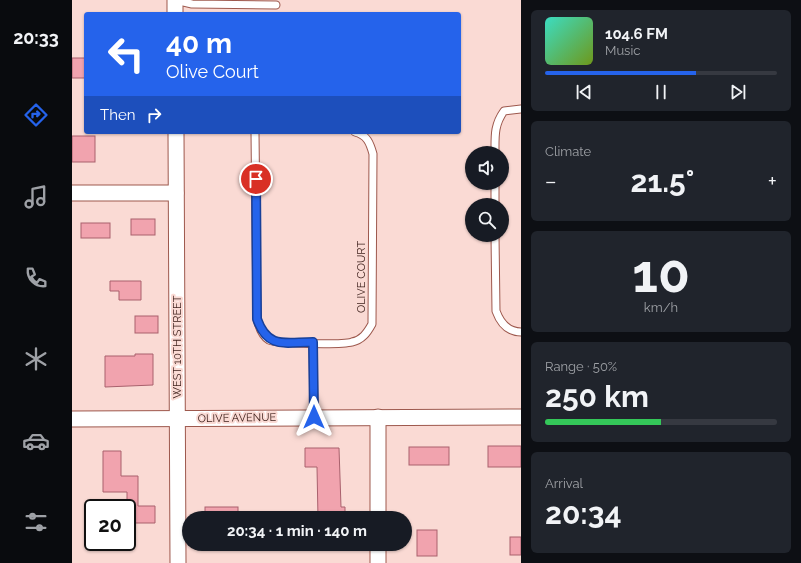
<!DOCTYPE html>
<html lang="en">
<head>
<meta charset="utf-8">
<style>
	:root { --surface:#171b24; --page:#20242c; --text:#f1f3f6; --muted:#9ea1a6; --line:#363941; --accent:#2563eb }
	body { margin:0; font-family:Raleway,sans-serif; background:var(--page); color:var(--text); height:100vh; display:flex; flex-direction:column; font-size:15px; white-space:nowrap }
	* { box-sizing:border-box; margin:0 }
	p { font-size:13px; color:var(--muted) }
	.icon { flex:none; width:22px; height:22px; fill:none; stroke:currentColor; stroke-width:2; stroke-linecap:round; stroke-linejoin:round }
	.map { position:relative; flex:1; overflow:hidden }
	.drawer { display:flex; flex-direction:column; gap:10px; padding:10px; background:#0d0f14; width:280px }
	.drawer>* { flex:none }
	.banner { position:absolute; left:12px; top:12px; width:377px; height:122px; border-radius:4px; box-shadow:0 1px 3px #0004; background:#2563eb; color:#fff; overflow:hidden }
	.buttons { position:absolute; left:393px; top:146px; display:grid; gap:8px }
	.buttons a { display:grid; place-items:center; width:44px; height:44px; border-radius:50%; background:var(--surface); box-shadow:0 1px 3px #0004; font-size:20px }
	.speed { position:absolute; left:12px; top:499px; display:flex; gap:8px; font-size:20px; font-weight:700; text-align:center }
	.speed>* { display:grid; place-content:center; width:52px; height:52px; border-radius:50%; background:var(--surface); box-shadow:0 1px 3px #0004; line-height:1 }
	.speed .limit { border:2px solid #111; border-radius:6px; background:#fff; color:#111 }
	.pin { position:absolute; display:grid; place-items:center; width:34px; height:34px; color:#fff; margin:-17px; border:2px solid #fff; border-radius:50%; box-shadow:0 1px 4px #0007 }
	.me { position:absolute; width:44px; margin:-22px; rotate:0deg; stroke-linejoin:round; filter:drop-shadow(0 0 3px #0008) }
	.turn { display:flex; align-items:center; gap:14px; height:84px; padding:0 16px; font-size:18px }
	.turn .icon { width:52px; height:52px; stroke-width:2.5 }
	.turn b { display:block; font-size:28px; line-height:34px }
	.then { display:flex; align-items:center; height:38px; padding:0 16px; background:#0003; gap:8px; font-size:15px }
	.big { font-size:30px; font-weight:700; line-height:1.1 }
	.drawer .widget { flex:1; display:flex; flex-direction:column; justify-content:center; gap:6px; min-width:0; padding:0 14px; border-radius:6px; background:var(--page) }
	.drawer .dial { align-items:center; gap:0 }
	.dial b { font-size:52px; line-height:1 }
	.song { display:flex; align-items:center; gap:12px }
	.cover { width:48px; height:48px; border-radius:6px; background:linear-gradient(135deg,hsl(170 70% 55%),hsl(80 70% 35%)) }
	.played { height:4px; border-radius:2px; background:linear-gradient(90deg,var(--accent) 65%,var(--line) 65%) }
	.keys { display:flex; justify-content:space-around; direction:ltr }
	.heat { display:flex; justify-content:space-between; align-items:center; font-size:22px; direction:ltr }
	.charge { height:6px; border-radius:3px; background:linear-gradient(90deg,#34c759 50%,var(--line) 0) }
	.trip { position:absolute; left:110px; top:511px; width:230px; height:40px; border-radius:20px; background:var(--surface); box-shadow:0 1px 3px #0004; font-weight:700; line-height:40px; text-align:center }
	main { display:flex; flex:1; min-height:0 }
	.tab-bar { display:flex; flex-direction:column; width:72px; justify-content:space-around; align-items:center; background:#090b0e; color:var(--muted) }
	.tab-bar .icon { width:28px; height:28px }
	.tab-bar .current { color:var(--accent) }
	.tab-bar b { font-size:18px; color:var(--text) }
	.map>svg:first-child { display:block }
	.building { fill:#f1a3ae; stroke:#a9616d }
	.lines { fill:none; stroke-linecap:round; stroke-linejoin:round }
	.service-casing { stroke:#9d584d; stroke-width:9 }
	.minor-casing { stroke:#9d584d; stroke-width:17 }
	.service { stroke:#fff; stroke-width:7 }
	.minor { stroke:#fff; stroke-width:15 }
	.route-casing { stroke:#184099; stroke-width:10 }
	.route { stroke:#2563eb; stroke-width:7 }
	.labels { text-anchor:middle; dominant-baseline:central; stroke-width:4; stroke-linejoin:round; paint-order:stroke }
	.street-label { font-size:11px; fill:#3a1d18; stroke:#fadad4 }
</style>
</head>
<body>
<main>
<nav class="tab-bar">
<b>20:33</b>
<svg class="icon current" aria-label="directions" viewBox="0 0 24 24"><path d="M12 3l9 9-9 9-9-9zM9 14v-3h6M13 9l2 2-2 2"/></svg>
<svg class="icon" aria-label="music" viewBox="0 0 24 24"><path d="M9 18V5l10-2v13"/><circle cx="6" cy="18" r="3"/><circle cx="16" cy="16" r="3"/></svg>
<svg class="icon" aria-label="phone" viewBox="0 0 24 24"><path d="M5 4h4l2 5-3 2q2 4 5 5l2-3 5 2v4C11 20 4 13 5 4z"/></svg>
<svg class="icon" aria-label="climate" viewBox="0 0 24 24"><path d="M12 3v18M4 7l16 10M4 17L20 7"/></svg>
<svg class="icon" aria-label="car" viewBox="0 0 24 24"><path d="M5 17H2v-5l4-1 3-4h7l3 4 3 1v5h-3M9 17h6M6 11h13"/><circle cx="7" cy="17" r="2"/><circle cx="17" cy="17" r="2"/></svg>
<svg class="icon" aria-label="filters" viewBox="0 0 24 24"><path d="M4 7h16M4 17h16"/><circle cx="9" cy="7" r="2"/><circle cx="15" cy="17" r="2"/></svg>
</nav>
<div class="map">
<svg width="449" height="563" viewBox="0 0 449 563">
	<rect width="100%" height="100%" fill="#fadad4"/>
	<!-- building -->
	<g class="building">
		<rect x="0" y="58" width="14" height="20"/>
		<rect x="0" y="136" width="23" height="26"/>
		<rect x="59" y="219" width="24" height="16"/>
		<rect x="9" y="223" width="29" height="15"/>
		<polygon points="38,281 69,281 69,300 47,300 47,291 38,291"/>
		<rect x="63" y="316" width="23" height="17"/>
		<polygon points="63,354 81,354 81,385 33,387 33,356 63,356"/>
		<rect x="416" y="446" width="33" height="21"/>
		<rect x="337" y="447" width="40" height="18"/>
		<polygon points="233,448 267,448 269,507 273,507 273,518 246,518 245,467 233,467"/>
		<polygon points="31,451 49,451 49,476 66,476 66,506 83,506 83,523 55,523 55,492 31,492"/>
		<rect x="133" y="507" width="33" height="11"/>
		<rect x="345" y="530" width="20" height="26"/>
		<rect x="438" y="537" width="11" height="18"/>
	</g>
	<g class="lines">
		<defs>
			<g id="service">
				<polyline points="103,0 120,4 204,5"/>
				<path d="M 183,132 L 185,319 C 187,327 190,336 197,340 C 205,344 270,345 280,342 C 290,340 295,333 300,324 L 301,154 C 298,143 295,135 283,132"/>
				<path d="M 423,153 C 423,136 422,125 432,111 L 449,109"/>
				<polyline points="423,183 423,205"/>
				<path d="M 423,235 L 424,311 C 428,322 435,332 449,332"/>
				<polyline points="241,343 242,417"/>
			</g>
			<g id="minor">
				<polyline points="103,0 103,14"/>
				<polyline points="104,132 106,563"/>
				<polyline points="0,193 104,193"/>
				<polyline points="306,417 306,518"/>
				<polyline points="0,419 449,417"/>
				<polyline points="306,544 306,563"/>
			</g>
		</defs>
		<!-- service casing -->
		<use href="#service" class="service-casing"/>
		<!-- minor casing -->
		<use href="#minor" class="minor-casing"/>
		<!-- service -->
		<use href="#service" class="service"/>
		<!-- minor -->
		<use href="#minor" class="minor"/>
	</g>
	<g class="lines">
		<defs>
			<path id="route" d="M 184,179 L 185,319 C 196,350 214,342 241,342 L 242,417"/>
		</defs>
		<!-- route casing -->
		<use href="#route" class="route-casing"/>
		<!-- route -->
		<use href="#route" class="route"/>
	</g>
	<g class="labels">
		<!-- street labels -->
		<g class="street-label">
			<text transform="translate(289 277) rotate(-90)">OLIVE COURT</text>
			<text transform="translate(105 347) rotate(-90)">WEST 10TH STREET</text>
			<text transform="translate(165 418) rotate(-1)">OLIVE AVENUE</text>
		</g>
	</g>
</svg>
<div class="buttons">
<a><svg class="icon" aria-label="sound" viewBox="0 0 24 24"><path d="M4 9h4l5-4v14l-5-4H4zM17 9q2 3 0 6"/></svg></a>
<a><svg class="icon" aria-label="search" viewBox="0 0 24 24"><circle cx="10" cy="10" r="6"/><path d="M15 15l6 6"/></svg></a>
</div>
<div class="speed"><div class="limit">20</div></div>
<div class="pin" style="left:184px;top:179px;background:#d93025"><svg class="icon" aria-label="arrive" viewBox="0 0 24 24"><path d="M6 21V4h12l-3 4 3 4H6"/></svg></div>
<svg class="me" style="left:242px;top:417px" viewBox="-20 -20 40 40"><path d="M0-17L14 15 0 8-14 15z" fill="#2563eb" stroke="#fff" stroke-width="4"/></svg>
<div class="trip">20:34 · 1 min · 140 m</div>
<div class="banner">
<div class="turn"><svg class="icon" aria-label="left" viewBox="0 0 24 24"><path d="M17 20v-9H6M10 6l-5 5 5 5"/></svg><div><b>40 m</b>Olive Court</div></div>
<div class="then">Then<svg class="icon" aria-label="right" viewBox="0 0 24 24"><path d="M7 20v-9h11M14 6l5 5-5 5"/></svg></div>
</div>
</div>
<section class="drawer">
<div class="widget">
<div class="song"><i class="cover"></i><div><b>104.6 FM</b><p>Music</p></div></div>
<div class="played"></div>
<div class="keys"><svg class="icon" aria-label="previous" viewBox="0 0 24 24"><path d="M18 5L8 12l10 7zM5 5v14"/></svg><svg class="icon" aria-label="pause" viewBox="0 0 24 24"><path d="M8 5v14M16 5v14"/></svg><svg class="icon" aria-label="next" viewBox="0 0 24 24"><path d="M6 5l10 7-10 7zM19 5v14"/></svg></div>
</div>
<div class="widget"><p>Climate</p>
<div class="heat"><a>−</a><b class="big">21.5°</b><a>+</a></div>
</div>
<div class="widget dial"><b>10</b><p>km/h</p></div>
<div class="widget"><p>Range · 50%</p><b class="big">250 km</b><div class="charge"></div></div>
<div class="widget"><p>Arrival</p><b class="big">20:34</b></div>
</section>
</main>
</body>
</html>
